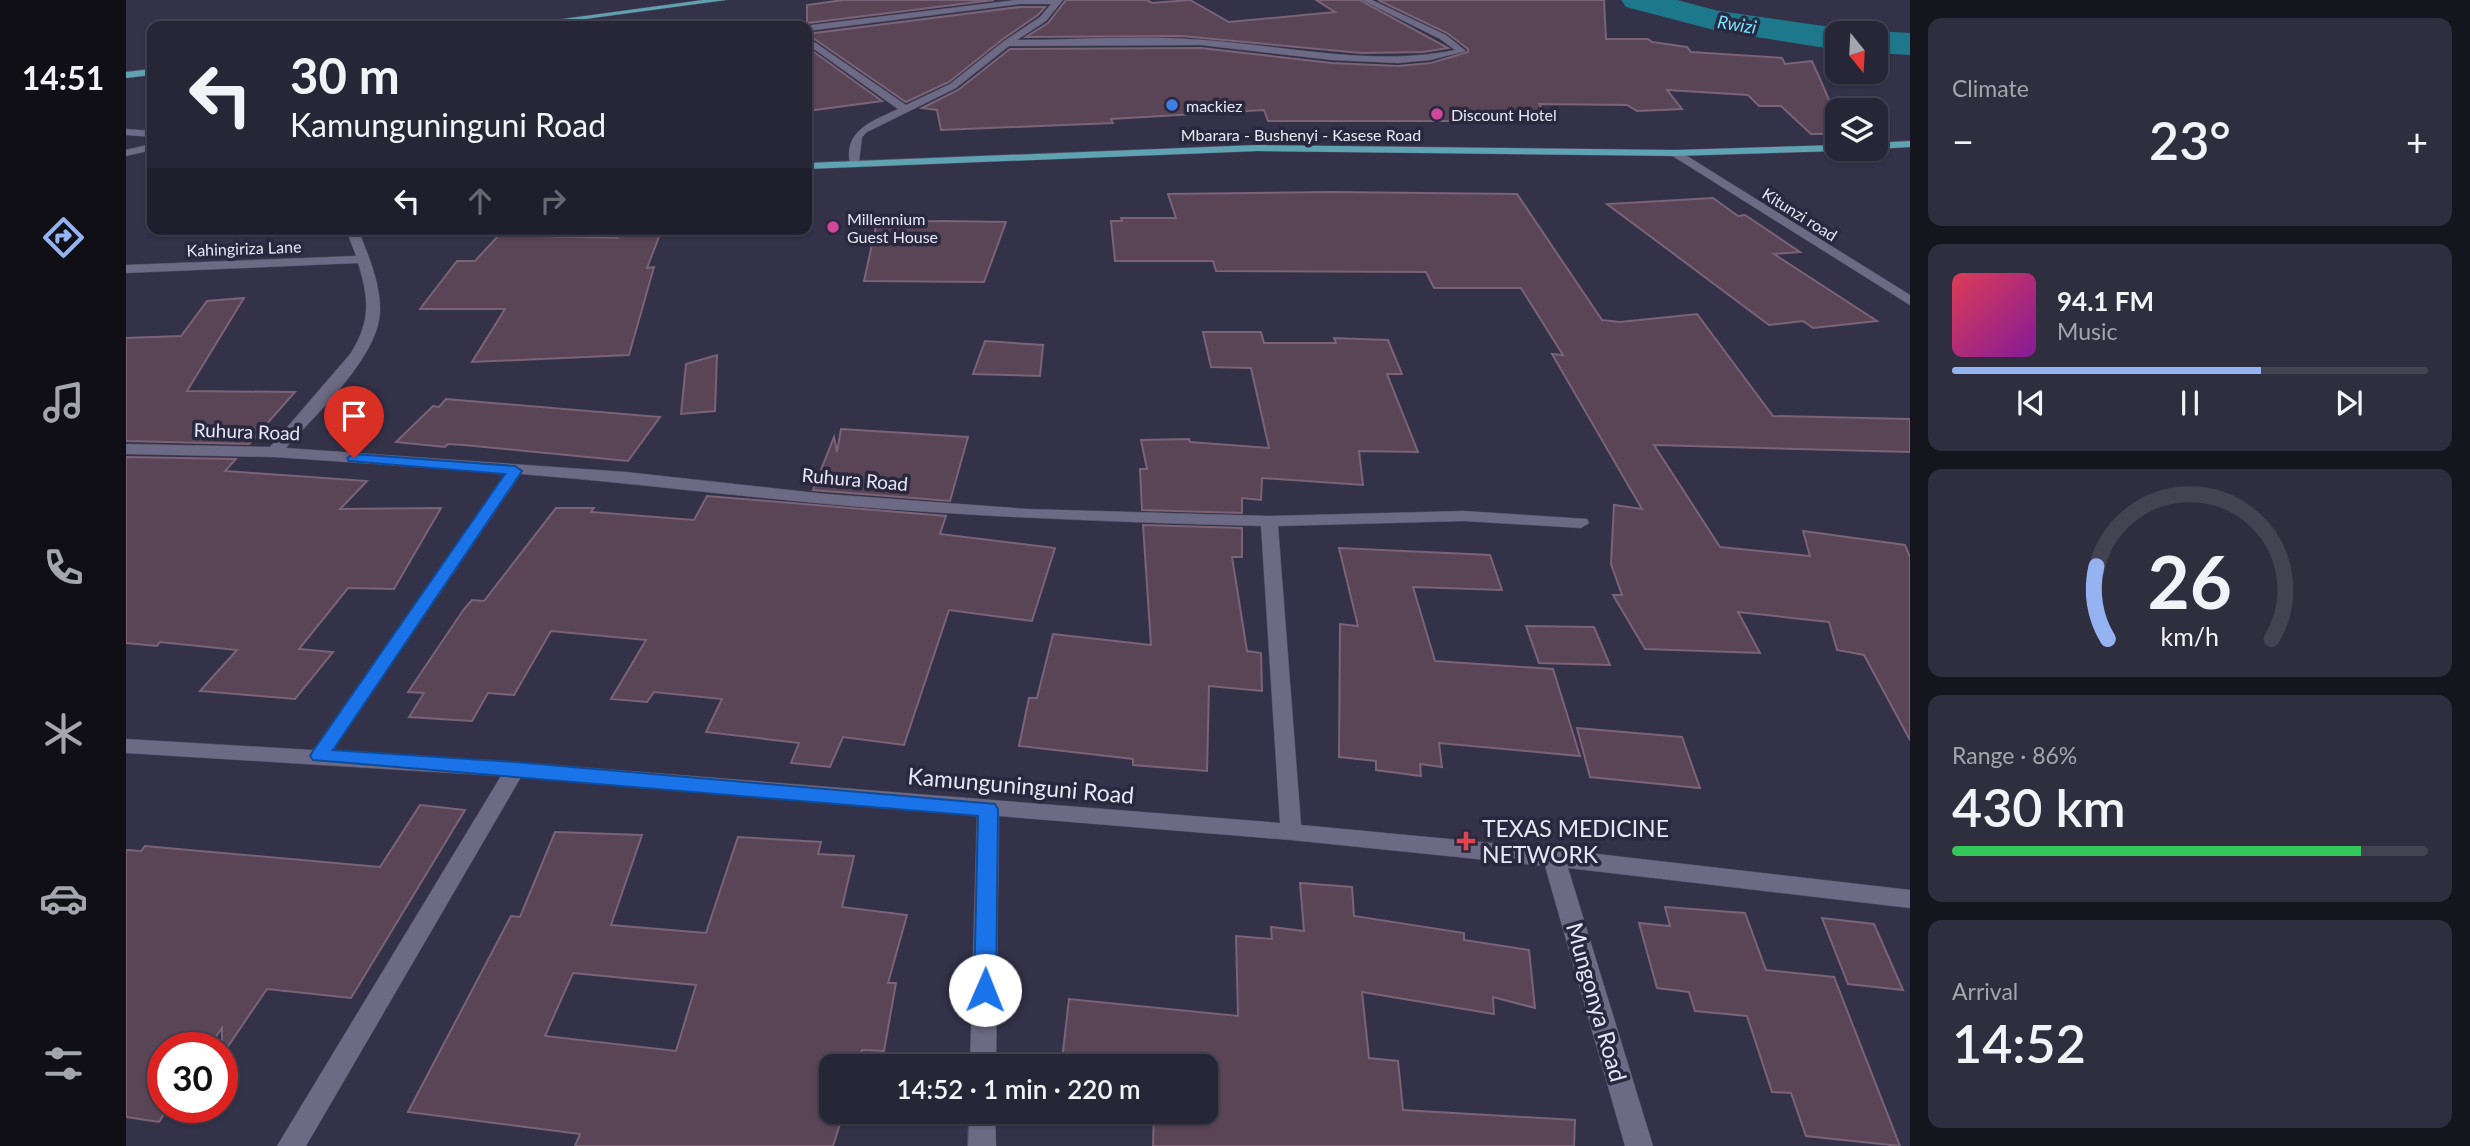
<!DOCTYPE html>
<html lang="en">
<head>
<meta charset="utf-8">
<style>
	:root { --surface:#272637; --page:#2f2e3f; --text:#f1f3f6; --muted:#a4a5ad; --line:#434352; --accent:#95b2f1 }
	body { margin:0; font-family:Lato,sans-serif; background:var(--page); color:var(--text); height:100vh; display:flex; flex-direction:column; font-size:26px; white-space:nowrap }
	* { box-sizing:border-box; margin:0 }
	p { font-size:23px; color:var(--muted) }
	.icon { flex:none; width:38px; height:38px; fill:none; stroke:currentColor; stroke-width:2; stroke-linecap:round; stroke-linejoin:round }
	.map { position:relative; flex:1; overflow:hidden }
	.panel { display:flex; flex-direction:column; gap:18px; padding:18px; background:#15151e; width:560px }
	.panel>* { flex:none }
	.top-card { position:absolute; left:21px; top:21px; width:665px; height:214px; border-radius:14px; box-shadow:0 2px 5px #0004,0 0 0 2px var(--line); background:#272637; color:var(--text); overflow:hidden }
	.needle { width:46px; rotate:162deg }
	.buttons { position:absolute; left:1699px; top:21px; display:grid; gap:14px }
	.buttons a { display:grid; place-items:center; width:63px; height:63px; border-radius:14px; background:var(--surface); box-shadow:0 2px 5px #0004,0 0 0 2px var(--line); font-size:35px }
	.speed { position:absolute; left:21px; top:1032px; display:flex; gap:14px; font-size:35px; font-weight:700; text-align:center }
	.speed>* { display:grid; place-content:center; width:91px; height:91px; border-radius:50%; background:var(--surface); box-shadow:0 2px 5px #0004,0 0 0 2px var(--line); line-height:1 }
	.speed .limit { border:10px solid #d22; background:#fff; color:#111 }
	.pin { position:absolute; display:grid; place-items:center; width:60px; height:60px; color:#fff; margin:-72px -30px; border-radius:50% 50% 50% 0; rotate:-45deg; box-shadow:0 0 7px #0007 }
	.pin .icon { rotate:45deg }
	.me { position:absolute; width:77px; margin:-38px; rotate:1deg; stroke-linejoin:round; filter:drop-shadow(0 0 5px #0008) }
	.turn { display:flex; align-items:center; gap:24px; height:147px; padding:0 28px; font-size:32px }
	.turn .icon { width:91px; height:91px; stroke-width:2.5 }
	.turn b { display:block; font-size:49px; line-height:60px }
	.lanes { display:flex; align-items:center; height:66px; padding:0 28px; background:#0003; justify-content:center; gap:35px; direction:ltr }
	.lanes .off { opacity:.35 }
	.big { font-size:52px; font-weight:600; line-height:1.1 }
	.panel .card { flex:1; display:flex; flex-direction:column; justify-content:center; gap:10px; min-width:0; padding:0 24px; border-radius:14px; background:var(--page) }
	.panel .dial { align-items:center; gap:0 }
	.dial svg { height:182px; overflow:visible; fill:none; stroke:var(--line); stroke-width:7; stroke-linecap:round; text-anchor:middle }
	.dial text { fill:var(--text); stroke:none }
	.song { display:flex; align-items:center; gap:21px }
	.cover { width:84px; height:84px; border-radius:10px; background:linear-gradient(135deg,hsl(350 70% 55%),hsl(290 70% 35%)) }
	.played { height:7px; border-radius:4px; background:linear-gradient(90deg,var(--accent) 65%,var(--line) 65%) }
	.keys { display:flex; justify-content:space-around; direction:ltr }
	.heat { display:flex; justify-content:space-between; align-items:center; font-size:38px; direction:ltr }
	.charge { height:10px; border-radius:5px; background:linear-gradient(90deg,#34c759 86%,var(--line) 0) }
	.trip { position:absolute; left:693px; top:1054px; width:399px; height:70px; border-radius:14px; background:var(--surface); box-shadow:0 2px 5px #0004,0 0 0 2px var(--line); font-weight:600; line-height:70px; text-align:center }
	main { display:flex; flex:1; min-height:0 }
	.dock { display:flex; flex-direction:column; width:126px; justify-content:space-around; align-items:center; background:#100f16; color:var(--muted) }
	.dock .icon { width:49px; height:49px }
	.dock .active { color:var(--accent) }
	.dock b { font-size:32px; color:var(--text) }
	.map>svg:first-child { display:block }
	.lines { fill:none; stroke-linecap:round; stroke-linejoin:round }
	.river { fill:#1e788c; fill-rule:evenodd }
	.building { fill:#5a4557; stroke:#7a6377; stroke-width:2; fill-rule:evenodd }
	.minor-casing { stroke:#514e62; stroke-width:1 }
	.major-casing { stroke:#514e62; stroke-width:1 }
	.minor { fill:#6c6a84; fill-rule:evenodd }
	.major { fill:#5fa2b1; fill-rule:evenodd }
	.route { fill:#1a73e8; stroke:#114b97; stroke-width:2 }
	.shop-dot { fill:#3f7fe0; stroke:#2a283e; stroke-width:2.5 }
	.hotel-dot { fill:#d1479c; stroke:#2a283e; stroke-width:2.5 }
	.health-dot { fill:#e0444e; stroke:#2a283e; stroke-width:2.5 }
	.labels { text-anchor:middle; dominant-baseline:central; stroke-width:7; stroke-linejoin:round; paint-order:stroke }
	.far-poi-label { font-size:16px; fill:#e7e6f5; stroke:#2a283e; text-anchor:start }
	.far-street-label { font-size:16px; fill:#e7e6f5; stroke:#2a283e }
	.far-water-label { font-size:18px; font-style:italic; fill:#72e3ff; stroke:#2a283e }
	.street-label { font-size:19px; fill:#e7e6f5; stroke:#2a283e }
	.near-street-label { font-size:23px; fill:#e7e6f5; stroke:#2a283e }
	.near-poi-label { font-size:23px; fill:#e7e6f5; stroke:#2a283e; text-anchor:start }
</style>
</head>
<body>
<main>
<nav class="dock">
<b>14:51</b>
<svg class="icon active" aria-label="directions" viewBox="0 0 24 24"><path d="M12 3l9 9-9 9-9-9zM9 14v-3h6M13 9l2 2-2 2"/></svg>
<svg class="icon" aria-label="music" viewBox="0 0 24 24"><path d="M9 18V5l10-2v13"/><circle cx="6" cy="18" r="3"/><circle cx="16" cy="16" r="3"/></svg>
<svg class="icon" aria-label="phone" viewBox="0 0 24 24"><path d="M5 4h4l2 5-3 2q2 4 5 5l2-3 5 2v4C11 20 4 13 5 4z"/></svg>
<svg class="icon" aria-label="climate" viewBox="0 0 24 24"><path d="M12 3v18M4 7l16 10M4 17L20 7"/></svg>
<svg class="icon" aria-label="car" viewBox="0 0 24 24"><path d="M5 17H2v-5l4-1 3-4h7l3 4 3 1v5h-3M9 17h6M6 11h13"/><circle cx="7" cy="17" r="2"/><circle cx="17" cy="17" r="2"/></svg>
<svg class="icon" aria-label="filters" viewBox="0 0 24 24"><path d="M4 7h16M4 17h16"/><circle cx="9" cy="7" r="2"/><circle cx="15" cy="17" r="2"/></svg>
</nav>
<div class="map">
<svg width="1784" height="1146" viewBox="0 0 1784 1146">
	<rect width="100%" height="100%" fill="#343249"/>
	<g class="lines">
		<!-- river -->
		<g class="river">
			<polygon points="1495,0 1551,0 1593,11 1712,28 1726,33 1712,33 1712,50 1592,31 1500,7"/>
			<polygon points="1750,31 1784,33 1784,55 1750,53 1750,33 1741,33"/>
		</g>
	</g>
	<!-- building -->
	<g class="building">
		<polygon points="717,0 868,0 681,23 681,5"/>
		<polygon points="940,0 1021,0 1026,3 1064,0 1103,22 1209,12 1190,0 1234,0 1322,48 1297,52 1235,53 1055,36 900,37 922,23"/>
		<polygon points="1252,0 1478,0 1480,39 1522,39 1526,42 1561,47 1565,52 1656,58 1659,64 1686,61 1712,120 1712,134 1685,134 1655,106 1633,106 1622,95 1541,90 1556,109 1511,111 1501,105 1413,104 1420,114 1352,113 1357,121 1142,121 1138,110 985,119 987,123 815,130 811,110 796,108 832,90 884,49 1075,48 1206,63 1272,66 1305,63 1342,52 1342,49 1321,33"/>
		<polygon points="893,7 919,7 912,15 877,39 823,82 780,102 681,34"/>
		<polygon points="681,47 756,101 681,111"/>
		<polygon points="1205,192 1391,194 1476,320 1494,322 1571,314 1647,416 1784,419 1784,452 1528,445 1594,547 1684,556 1677,531 1779,545 1784,557 1784,740 1738,655 1711,650 1703,622 1612,612 1634,653 1519,649 1487,595 1496,595 1485,564 1488,505 1516,509 1426,354 1437,355 1395,288 1308,288 1300,272 1090,271 1087,261 989,261 985,221 996,221 995,218 1050,218 1042,194"/>
		<polygon points="1587,198 1612,216 1619,215 1674,252 1648,254 1751,321 1687,328 1677,321 1643,325 1481,204"/>
		<polygon points="751,222 818,221 880,222 858,282 738,281"/>
		<polygon points="495,229 536,229 521,268 528,267 503,355 346,362 379,309 294,309 331,261 349,261 373,235 492,238"/>
		<polygon points="118,298 61,391 169,392 123,444 0,441 0,338 55,336 81,301"/>
		<polygon points="1077,332 1135,332 1138,343 1210,343 1208,338 1262,340 1276,374 1261,374 1292,452 1233,451 1237,485 1136,478 1135,500 1116,498 1116,513 1016,510 1014,469 1021,469 1015,440 1063,439 1064,442 1143,448 1125,368 1085,367"/>
		<polygon points="859,341 917,345 914,376 847,374"/>
		<polygon points="591,355 589,411 555,414 560,364"/>
		<polygon points="320,399 534,417 502,461 338,445 322,444 319,447 270,442 307,406 313,407"/>
		<polygon points="715,429 842,437 824,501 687,490 708,437 711,452"/>
		<polygon points="0,457 110,459 99,471 241,481 214,509 315,508 268,589 222,588 173,649 207,652 169,699 74,691 111,650 34,642 31,646 0,643"/>
		<polygon points="581,496 820,516 814,534 929,548 906,621 823,610 778,745 717,737 704,767 665,763 673,743 580,732 596,699 528,692 521,702 485,699 520,640 425,631 388,695 362,693 346,721 283,717 298,693 282,692 338,609 346,600 358,601 430,508 468,508 465,512 568,520"/>
		<polygon points="1017,525 1116,528 1116,557 1106,557 1121,651 1135,653 1136,691 1083,686 1081,771 1007,765 1007,759 893,746 903,698 911,698 927,634 1025,645"/>
		<polygon points="1213,548 1364,555 1376,590 1287,587 1309,661 1427,669 1454,756 1313,743 1316,767 1294,764 1295,776 1250,770 1250,761 1213,757 1214,624 1232,626"/>
		<polygon points="1400,626 1468,627 1484,665 1413,663"/>
		<polygon points="1451,728 1556,737 1574,788 1464,777"/>
		<polygon points="294,805 339,810 225,998 141,989 96,1055 96,1028 82,1048 37,1048 37,1108 42,1108 33,1122 0,1117 0,850 15,851 19,846 254,867"/>
		<path d="M 429,832 L 516,835 L 485,925 L 580,933 L 612,837 L 695,842 L 692,854 L 728,856 L 716,907 L 781,915 L 762,983 L 770,983 L 758,1051 L 736,1050 L 731,1066 L 705,1066 L 705,1111 L 718,1111 L 707,1146 L 449,1146 L 454,1134 L 282,1112 L 385,916 L 394,917 ZM 447,973 L 570,985 L 550,1051 L 419,1036 Z"/>
		<polygon points="1174,883 1226,887 1228,916 1338,933 1338,940 1403,950 1409,1008 1367,997 1368,1014 1236,992 1243,1058 1272,1061 1277,1110 1449,1120 1448,1146 1027,1146 1028,1111 1080,1111 1080,1066 990,1066 936,1060 943,999 1112,1016 1110,936 1146,939 1145,927 1178,931"/>
		<polygon points="1539,907 1619,913 1640,970 1708,977 1774,1146 1680,1136 1665,1093 1646,1092 1621,1016 1569,1011 1563,992 1531,988 1513,923 1544,926"/>
		<polygon points="1696,918 1748,924 1777,990 1722,984"/>
	</g>
	<g class="lines">
		<defs>
			<g id="minor">
				<path d="M 890,0 L 937,0 L 920,21 L 891,40 C 953,40 1016,35 1078,40 C 1162,46 1245,67 1329,50 L 1314,39 L 1236,0 L 1246,0 L 1320,35 L 1340,51 L 1304,60 L 1272,63 L 1206,60 L 1075,45 L 883,46 L 830,88 L 741,132 L 736,137 L 733,162 L 724,164 C 717,130 747,121 772,109 L 681,44 L 681,37 L 780,105 L 824,84 L 878,41 L 914,17 L 925,4 L 893,4 L 681,31 L 681,26 L 678,26 Z"/>
				<polygon points="0,129 26,131 26,137 0,135"/>
				<polygon points="26,144 26,150 0,156 0,150"/>
				<polygon points="1545,151 1553,151 1784,295 1784,305 1545,155"/>
				<path d="M 220,229 L 232,229 C 242,255 255,284 254,312 C 252,358 189,415 160,448 L 500,472 L 700,494 L 901,509 L 1143,516 L 1338,511 L 1461,519 L 1463,523 L 1455,528 L 1338,521 L 1152,526 L 1175,825 L 1428,849 L 1784,890 L 1784,908 L 1442,868 L 1527,1146 L 1499,1146 L 1419,866 L 1165,840 L 873,816 L 870,1066 L 844,1066 L 851,814 L 395,777 L 180,1146 L 151,1146 L 375,776 L 0,753 L 0,739 L 187,750 L 380,473 L 148,457 L 0,454 L 0,444 L 144,447 L 225,353 C 245,320 243,299 232,263 L 0,273 L 0,265 L 230,256 ZM 395,474 C 497,482 599,495 701,504 C 845,517 990,522 1135,526 L 1154,823 L 389,762 L 207,751 Z"/>
				<polygon points="843,1111 869,1111 870,1146 842,1146"/>
			</g>
			<g id="major">
				<polygon points="577,0 600,0 407,26 385,26"/>
				<polygon points="26,69 26,75 0,78 0,72"/>
				<polygon points="1784,141 1784,147 1750,149 1749,149 1750,143"/>
				<polygon points="1132,145 1549,150 1712,145 1712,149 1717,149 1712,151 1549,156 1132,151 681,169 681,163"/>
			</g>
		</defs>
		<!-- minor casing -->
		<use href="#minor" class="minor-casing"/>
		<!-- major casing -->
		<use href="#major" class="major-casing"/>
		<!-- minor -->
		<use href="#minor" class="minor"/>
		<!-- major -->
		<use href="#major" class="major"/>
	</g>
	<!-- route -->
	<polygon class="route" points="228,454 389,466 396,471 207,750 389,762 869,804 872,809 870,990 867,996 859,999 851,996 848,990 852,816 187,760 184,756 187,751 379,474 223,461 221,458"/>
	<!-- markers -->
	<circle class="shop-dot" cx="1046" cy="105" r="7"/>
	<g class="hotel-dot">
		<circle cx="1311" cy="114" r="7"/>
		<circle cx="707" cy="227" r="7"/>
	</g>
	<path class="health-dot" d="M1336.5 830.5h7v7h7v7h-7v7h-7v-7h-7v-7h7z"/>
	<g class="labels">
		<!-- far-poi labels -->
		<g class="far-poi-label">
			<text x="1060" y="105">mackiez</text>
			<text x="1325" y="114">Discount Hotel</text>
			<text x="721" y="218">Millennium<tspan x="721" dy="18">Guest House</tspan></text>
		</g>
		<!-- far-street labels -->
		<g class="far-street-label">
			<text x="1175" y="134">Mbarara - Bushenyi - Kasese Road</text>
			<text transform="translate(1674 214) rotate(32)">Kitunzi road</text>
			<text transform="translate(118 248) rotate(-2)">Kahingiriza Lane</text>
		</g>
		<!-- far-water labels -->
		<g class="far-water-label">
			<text transform="translate(1611 24) rotate(9)">Rwizi</text>
		</g>
		<!-- street labels -->
		<g class="street-label">
			<text transform="translate(121 431) rotate(2)">Ruhura Road</text>
			<text transform="translate(729 479) rotate(5)">Ruhura Road</text>
		</g>
		<!-- near-street labels -->
		<g class="near-street-label">
			<text transform="translate(895 785) rotate(5)">Kamunguninguni Road</text>
			<text transform="translate(1471 1002) rotate(74)">Mungonya Road</text>
		</g>
		<!-- near-poi labels -->
		<g class="near-poi-label">
			<text x="1356" y="828">TEXAS MEDICINE<tspan x="1356" dy="26">NETWORK</tspan></text>
		</g>
	</g>
</svg>
<div class="buttons">
<a><svg class="needle" viewBox="-14 -14 28 28"><path d="M0-13l5 13h-10z" fill="#e53935"/><path d="M0 13l5-13h-10z" fill="#a4a5ad"/></svg></a>
<a><svg class="icon" aria-label="layers" viewBox="0 0 24 24"><path d="M12 4l9 5-9 5-9-5zM3 14l9 5 9-5"/></svg></a>
</div>
<div class="speed"><div class="limit">30</div></div>
<div class="pin" style="left:228px;top:458px;background:#d93025"><svg class="icon" aria-label="arrive" viewBox="0 0 24 24"><path d="M6 21V4h12l-3 4 3 4H6"/></svg></div>
<svg class="me" style="left:859px;top:990px" viewBox="-20 -20 40 40"><circle r="19" fill="#fff"/><path d="M0-13L10 11 0 6-10 11z" fill="#1a73e8"/></svg>
<div class="trip">14:52 · 1 min · 220 m</div>
<div class="top-card">
<div class="turn"><svg class="icon" aria-label="left" viewBox="0 0 24 24"><path d="M17 20v-9H6M10 6l-5 5 5 5"/></svg><div><b>30 m</b>Kamunguninguni Road</div></div>
<div class="lanes"><svg class="icon" aria-label="left" viewBox="0 0 24 24"><path d="M17 20v-9H6M10 6l-5 5 5 5"/></svg><svg class="icon off" aria-label="ahead" viewBox="0 0 24 24"><path d="M12 20V5M6 11l6-6 6 6"/></svg><svg class="icon off" aria-label="right" viewBox="0 0 24 24"><path d="M7 20v-9h11M14 6l5 5-5 5"/></svg></div>
</div>
</div>
<section class="panel">
<div class="card"><p>Climate</p>
<div class="heat"><a>−</a><b class="big">23°</b><a>+</a></div>
</div>
<div class="card">
<div class="song"><i class="cover"></i><div><b>94.1 FM</b><p>Music</p></div></div>
<div class="played"></div>
<div class="keys"><svg class="icon" aria-label="previous" viewBox="0 0 24 24"><path d="M18 5L8 12l10 7zM5 5v14"/></svg><svg class="icon" aria-label="pause" viewBox="0 0 24 24"><path d="M8 5v14M16 5v14"/></svg><svg class="icon" aria-label="next" viewBox="0 0 24 24"><path d="M6 5l10 7-10 7zM19 5v14"/></svg></div>
</div>
<div class="card dial"><svg viewBox="0 0 100 80">
<path d="M14 69A42 42 0 1 1 86 69"/>
<path d="M14 69A42 42 0 0 1 9 37" stroke="#95b2f1"/>
<text x="50" y="56" font-size="32" font-weight="700">26</text>
<text x="50" y="72" font-size="11">km/h</text>
</svg></div>
<div class="card"><p>Range · 86%</p><b class="big">430 km</b><div class="charge"></div></div>
<div class="card"><p>Arrival</p><b class="big">14:52</b></div>
</section>
</main>
</body>
</html>
